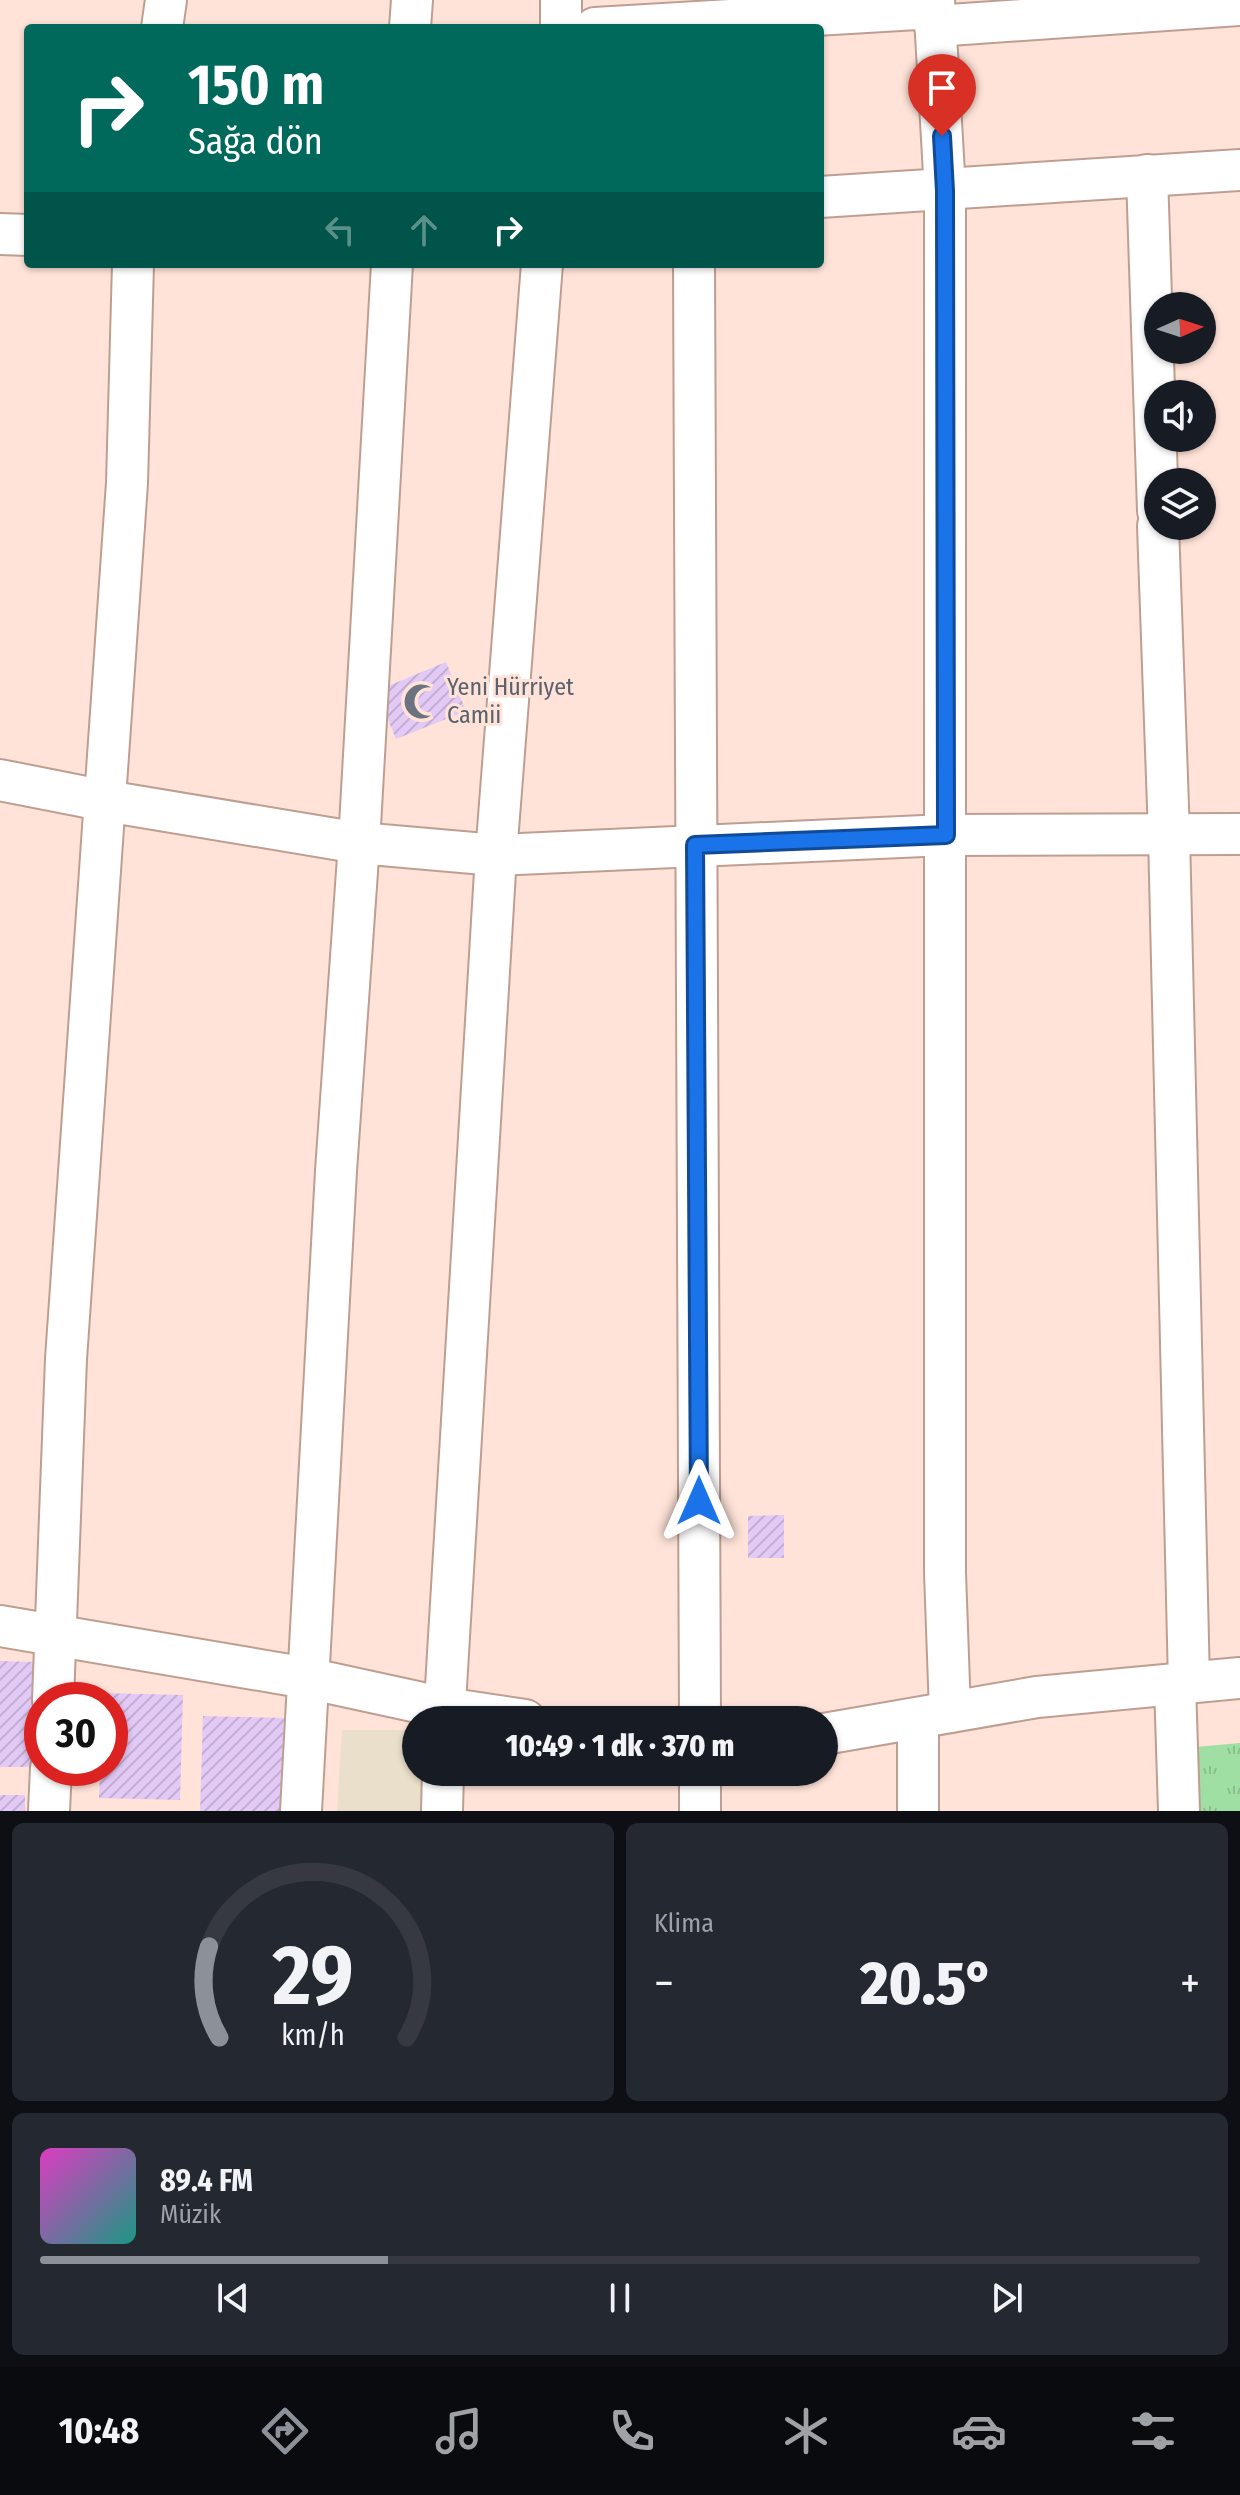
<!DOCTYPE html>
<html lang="tr">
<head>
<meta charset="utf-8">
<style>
	:root { --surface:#171b24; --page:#242831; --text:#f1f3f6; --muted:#9ea1a6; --line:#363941; --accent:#8c9099 }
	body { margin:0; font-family:"Fira Sans Condensed",sans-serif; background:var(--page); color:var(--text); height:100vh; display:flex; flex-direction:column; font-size:30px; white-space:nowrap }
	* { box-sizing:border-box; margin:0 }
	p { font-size:26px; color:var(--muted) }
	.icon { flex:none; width:44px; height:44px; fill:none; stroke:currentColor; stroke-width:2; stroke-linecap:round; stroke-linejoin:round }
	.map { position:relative; height:1811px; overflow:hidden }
	.panel { display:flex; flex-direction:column; gap:12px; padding:12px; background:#0d0f14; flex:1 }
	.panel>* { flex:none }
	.top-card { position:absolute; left:24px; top:24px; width:800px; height:244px; border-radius:8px; box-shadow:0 2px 6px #0004; background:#00695c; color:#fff; overflow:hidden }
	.needle { width:52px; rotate:87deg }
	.controls { position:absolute; left:1144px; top:292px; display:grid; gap:16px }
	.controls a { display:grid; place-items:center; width:72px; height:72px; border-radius:50%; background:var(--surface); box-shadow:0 2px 6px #0004; font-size:40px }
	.speed { position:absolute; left:24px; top:1682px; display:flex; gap:16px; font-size:40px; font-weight:700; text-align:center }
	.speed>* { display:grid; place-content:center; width:104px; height:104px; border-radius:50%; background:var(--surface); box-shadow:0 2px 6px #0004; line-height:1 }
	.speed .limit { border:12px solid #d22; background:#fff; color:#111 }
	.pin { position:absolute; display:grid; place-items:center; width:68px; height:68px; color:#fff; margin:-82px -34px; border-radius:50% 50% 50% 0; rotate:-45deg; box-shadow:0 0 8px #0007 }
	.pin .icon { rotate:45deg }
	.me { position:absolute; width:88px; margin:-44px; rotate:0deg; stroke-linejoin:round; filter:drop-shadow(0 0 6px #0008) }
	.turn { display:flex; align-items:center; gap:28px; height:168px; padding:0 32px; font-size:36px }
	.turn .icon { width:104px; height:104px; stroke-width:2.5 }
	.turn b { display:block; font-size:56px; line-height:68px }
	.lanes { display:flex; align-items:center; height:76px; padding:0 32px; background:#0003; justify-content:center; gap:40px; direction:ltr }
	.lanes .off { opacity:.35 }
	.big { font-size:60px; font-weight:800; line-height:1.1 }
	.panel .card { flex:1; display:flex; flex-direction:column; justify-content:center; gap:12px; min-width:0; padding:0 28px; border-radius:12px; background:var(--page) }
	.panel .dial { align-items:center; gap:0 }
	.dial svg { height:208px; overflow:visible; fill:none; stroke:var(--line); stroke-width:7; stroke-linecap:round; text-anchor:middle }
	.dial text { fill:var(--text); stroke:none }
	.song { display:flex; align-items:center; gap:24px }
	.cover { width:96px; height:96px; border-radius:12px; background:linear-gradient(135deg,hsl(310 70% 55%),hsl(170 70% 35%)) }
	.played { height:8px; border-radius:4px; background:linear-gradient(90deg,var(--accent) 30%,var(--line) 30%) }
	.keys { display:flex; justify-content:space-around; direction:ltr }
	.heat { display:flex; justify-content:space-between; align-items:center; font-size:44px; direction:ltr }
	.panel .tiles { flex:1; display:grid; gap:12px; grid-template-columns:1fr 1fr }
	.card:last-child { grid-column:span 2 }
	.trip { position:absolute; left:402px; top:1706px; width:436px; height:80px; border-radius:40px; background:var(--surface); box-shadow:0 2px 6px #0004; font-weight:800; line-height:80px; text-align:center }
	.tab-bar { display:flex; height:128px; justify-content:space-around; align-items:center; background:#090b0e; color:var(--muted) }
	.tab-bar .icon { width:56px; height:56px }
	.tab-bar .selected { color:var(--accent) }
	.tab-bar b { font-size:36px; color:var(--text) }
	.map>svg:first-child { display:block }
	.commercial { fill:#e9dfca }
	.park { fill:url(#park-tufts) }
	.building { fill:url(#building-hatch) }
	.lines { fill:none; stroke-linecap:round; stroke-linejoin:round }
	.minor-casing { stroke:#be9e91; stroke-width:44 }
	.minor { stroke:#fff; stroke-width:40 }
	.route-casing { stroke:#114b97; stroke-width:20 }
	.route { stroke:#1a73e8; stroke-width:14 }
	.labels { text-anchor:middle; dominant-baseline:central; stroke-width:6; stroke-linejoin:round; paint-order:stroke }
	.worship-label { font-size:24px; fill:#5b616d; stroke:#ffe3d8; text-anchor:start }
</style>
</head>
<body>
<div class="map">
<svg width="1240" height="1811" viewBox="0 0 1240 1811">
	<defs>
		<pattern id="park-tufts" width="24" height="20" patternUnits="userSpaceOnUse" patternTransform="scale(2)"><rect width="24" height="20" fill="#9fdfa3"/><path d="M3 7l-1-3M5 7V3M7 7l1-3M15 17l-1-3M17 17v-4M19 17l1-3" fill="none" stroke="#89bf8b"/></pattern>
		<pattern id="building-hatch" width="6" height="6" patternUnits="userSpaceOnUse" patternTransform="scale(2)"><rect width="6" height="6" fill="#e3caf6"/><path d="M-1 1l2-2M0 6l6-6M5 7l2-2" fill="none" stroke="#c2add2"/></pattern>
	</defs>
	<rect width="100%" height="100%" fill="#ffe3d8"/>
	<!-- commercial -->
	<polygon class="commercial" points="342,1730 416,1730 416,1772 433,1772 430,1811 337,1811"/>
	<!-- park -->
	<polygon class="park" points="1240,1743 1240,1811 1197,1811 1195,1747"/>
	<!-- building -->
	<g class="building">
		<polygon points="446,662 466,711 396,739 376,691"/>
		<polygon points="784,1515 784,1558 748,1558 748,1516"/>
		<polygon points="0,1661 34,1662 31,1767 0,1767"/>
		<polygon points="102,1693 183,1695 180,1800 99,1798 100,1768 110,1768 110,1700 102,1700"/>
		<polygon points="203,1716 284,1718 281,1811 200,1811"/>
		<rect x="0" y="1795" width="25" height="16"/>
	</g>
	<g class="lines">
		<defs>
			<g id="minor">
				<polyline points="561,0 561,28"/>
				<polyline points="934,0 945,191 945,1573 950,1712"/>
				<polyline points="935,26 1240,5"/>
				<polyline points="162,28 166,0"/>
				<polyline points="410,28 412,0"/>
				<polyline points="595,28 934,8"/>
				<polyline points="1147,175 1158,511"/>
				<polyline points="820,197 1240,170"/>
				<polyline points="0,234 28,235"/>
				<polyline points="694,264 700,1720"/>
				<polyline points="1158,526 1169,834 1189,1683"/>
				<polyline points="0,780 106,801 359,843 496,855 946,835 1240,834"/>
				<polyline points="0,1626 307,1678 445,1708 525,1720"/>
				<polyline points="1175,1684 1179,1811"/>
				<polyline points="53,1700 66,1359 127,483 133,264"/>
				<polyline points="918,1718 918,1811"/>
				<polyline points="444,1720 496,855 542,264"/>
				<polyline points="824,1734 1037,1697 1240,1678"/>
				<polyline points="49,1811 51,1768"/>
				<polyline points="301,1811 336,1171 359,843 392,264"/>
				<polyline points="442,1811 443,1772"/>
				<polyline points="700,1811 700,1772"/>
			</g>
		</defs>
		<!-- minor casing -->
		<use href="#minor" class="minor-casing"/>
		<!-- minor -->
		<use href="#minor" class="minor"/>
	</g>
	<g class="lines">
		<defs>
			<polyline id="route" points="699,1501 695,845 946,835 945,191 942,136"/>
		</defs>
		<!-- route casing -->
		<use href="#route" class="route-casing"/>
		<!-- route -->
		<use href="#route" class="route"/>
	</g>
	<!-- icons -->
	<defs>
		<symbol id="mosque-bare" viewBox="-9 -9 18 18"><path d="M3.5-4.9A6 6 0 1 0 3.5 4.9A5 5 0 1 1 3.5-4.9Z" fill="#6b7280" stroke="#ffe3d8" stroke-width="2.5" paint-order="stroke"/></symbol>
	</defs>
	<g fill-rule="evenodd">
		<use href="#mosque-bare" x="396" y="676" width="51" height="51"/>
	</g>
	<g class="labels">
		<!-- worship labels -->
		<g class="worship-label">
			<text x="447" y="687">Yeni Hürriyet<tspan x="447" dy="28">Camii</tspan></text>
		</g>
	</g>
</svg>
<div class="controls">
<a><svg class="needle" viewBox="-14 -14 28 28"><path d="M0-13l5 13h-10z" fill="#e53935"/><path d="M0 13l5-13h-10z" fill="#9ea1a6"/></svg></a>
<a><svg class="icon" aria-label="sound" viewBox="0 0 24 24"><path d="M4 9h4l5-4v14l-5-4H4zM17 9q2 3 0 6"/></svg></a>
<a><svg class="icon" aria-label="layers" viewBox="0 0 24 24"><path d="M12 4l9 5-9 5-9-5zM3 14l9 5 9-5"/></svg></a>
</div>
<div class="speed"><div class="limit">30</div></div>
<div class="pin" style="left:942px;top:136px;background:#d93025"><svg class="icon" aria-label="arrive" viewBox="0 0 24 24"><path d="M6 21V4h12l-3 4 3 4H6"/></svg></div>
<svg class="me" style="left:699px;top:1501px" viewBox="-20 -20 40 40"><path d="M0-17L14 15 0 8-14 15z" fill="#1a73e8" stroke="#fff" stroke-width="4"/></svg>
<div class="trip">10:49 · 1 dk · 370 m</div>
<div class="top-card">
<div class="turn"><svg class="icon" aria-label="right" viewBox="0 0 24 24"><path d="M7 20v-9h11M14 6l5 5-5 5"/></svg><div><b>150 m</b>Sağa dön</div></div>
<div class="lanes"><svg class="icon off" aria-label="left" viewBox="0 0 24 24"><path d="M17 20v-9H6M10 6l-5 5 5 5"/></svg><svg class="icon off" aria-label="ahead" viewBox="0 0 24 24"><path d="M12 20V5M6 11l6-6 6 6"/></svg><svg class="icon" aria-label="right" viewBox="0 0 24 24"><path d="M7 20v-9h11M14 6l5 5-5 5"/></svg></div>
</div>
</div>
<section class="panel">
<div class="tiles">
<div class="card dial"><svg viewBox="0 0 100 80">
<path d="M14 69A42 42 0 1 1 86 69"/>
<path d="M14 69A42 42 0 0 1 10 34" stroke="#8c9099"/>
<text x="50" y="56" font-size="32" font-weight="700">29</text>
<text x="50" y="72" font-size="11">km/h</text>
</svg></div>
<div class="card"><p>Klima</p>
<div class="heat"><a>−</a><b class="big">20.5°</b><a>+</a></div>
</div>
<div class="card">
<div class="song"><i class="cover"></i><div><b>89.4 FM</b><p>Müzik</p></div></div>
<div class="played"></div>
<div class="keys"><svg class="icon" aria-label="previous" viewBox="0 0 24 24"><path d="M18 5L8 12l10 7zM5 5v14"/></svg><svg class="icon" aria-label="pause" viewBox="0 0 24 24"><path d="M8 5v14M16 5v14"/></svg><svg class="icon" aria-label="next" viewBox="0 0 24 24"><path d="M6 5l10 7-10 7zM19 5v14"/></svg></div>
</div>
</div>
</section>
<nav class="tab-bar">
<b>10:48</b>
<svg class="icon selected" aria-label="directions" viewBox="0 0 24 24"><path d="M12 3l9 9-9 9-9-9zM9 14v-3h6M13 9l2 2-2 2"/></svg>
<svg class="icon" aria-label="music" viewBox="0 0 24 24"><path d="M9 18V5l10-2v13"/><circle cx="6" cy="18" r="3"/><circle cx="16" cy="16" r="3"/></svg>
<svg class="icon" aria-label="phone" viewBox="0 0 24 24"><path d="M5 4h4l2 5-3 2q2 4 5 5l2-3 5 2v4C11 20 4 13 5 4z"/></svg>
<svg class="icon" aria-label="climate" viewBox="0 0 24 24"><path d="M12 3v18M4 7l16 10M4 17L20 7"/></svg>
<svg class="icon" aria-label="car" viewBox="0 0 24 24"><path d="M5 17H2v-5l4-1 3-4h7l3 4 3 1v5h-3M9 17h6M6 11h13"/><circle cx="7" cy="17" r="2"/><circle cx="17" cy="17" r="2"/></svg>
<svg class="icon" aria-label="filters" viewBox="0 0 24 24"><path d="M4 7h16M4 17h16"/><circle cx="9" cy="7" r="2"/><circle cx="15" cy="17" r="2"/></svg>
</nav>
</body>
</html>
